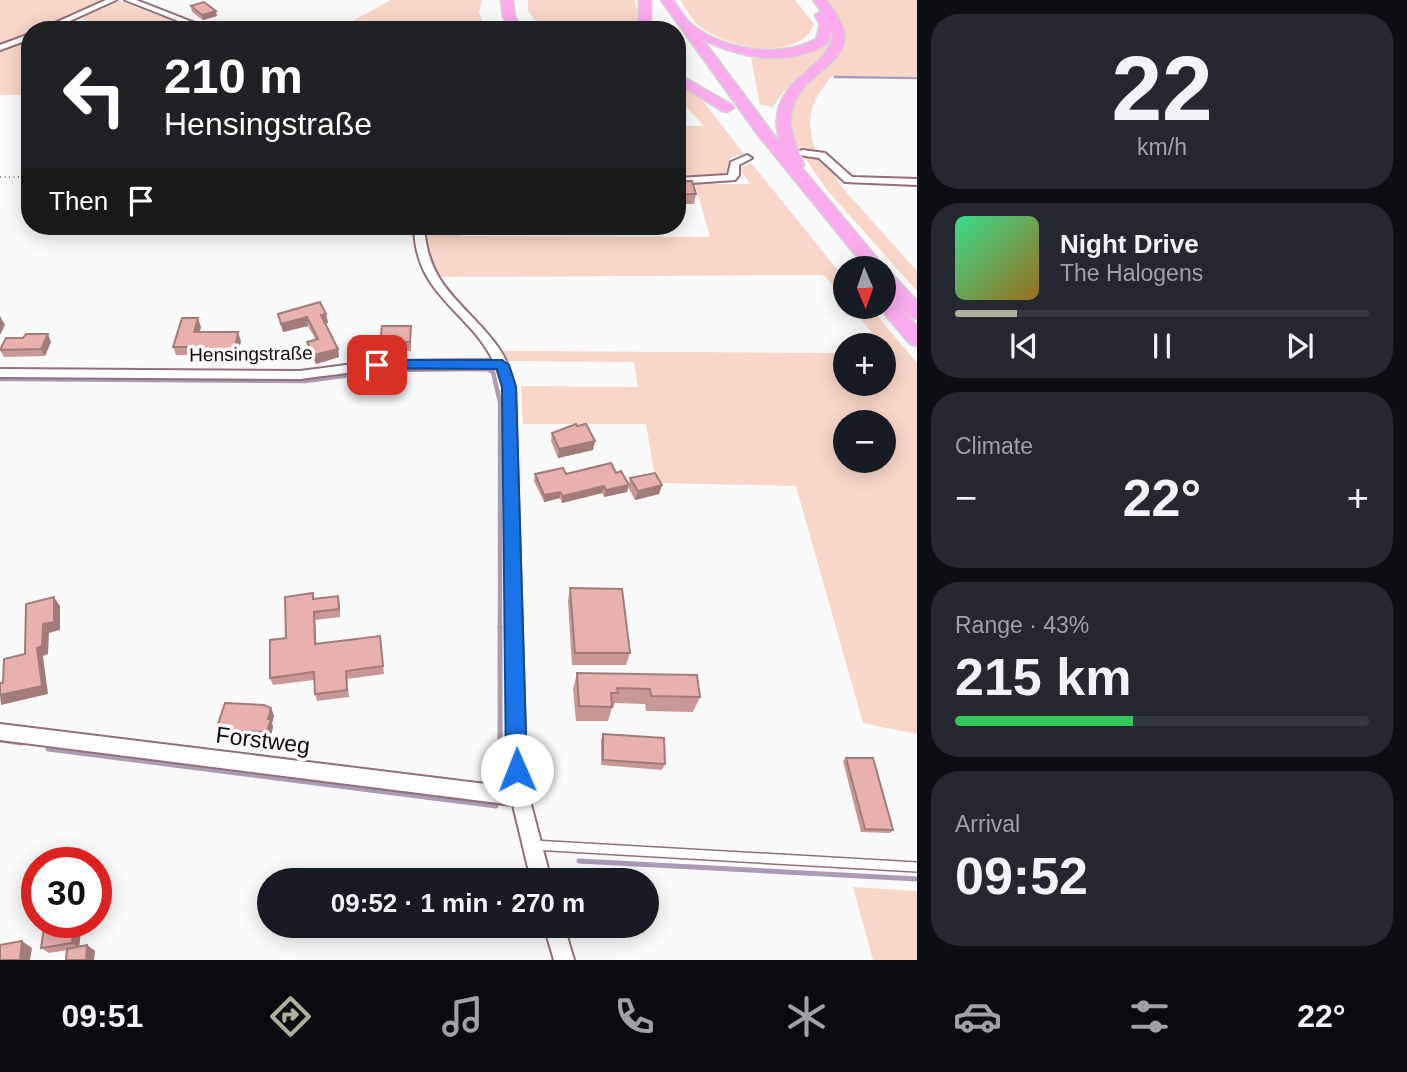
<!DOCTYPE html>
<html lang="en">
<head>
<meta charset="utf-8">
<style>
	:root { --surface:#171b24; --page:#242831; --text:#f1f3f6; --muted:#9ea1a6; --line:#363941; --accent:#adb09a }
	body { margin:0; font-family:Arial,sans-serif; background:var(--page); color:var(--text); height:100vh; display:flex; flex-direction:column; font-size:26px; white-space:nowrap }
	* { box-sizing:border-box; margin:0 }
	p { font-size:23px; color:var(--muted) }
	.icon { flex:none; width:38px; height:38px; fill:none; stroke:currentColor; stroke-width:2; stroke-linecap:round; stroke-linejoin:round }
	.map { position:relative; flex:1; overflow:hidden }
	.panel { display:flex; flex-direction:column; gap:14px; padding:14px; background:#0d0f14; width:490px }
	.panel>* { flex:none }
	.guide { position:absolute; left:21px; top:21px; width:665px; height:214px; border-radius:28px; box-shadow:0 4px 18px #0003; background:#202124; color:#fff; overflow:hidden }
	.needle { width:46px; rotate:178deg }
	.tools { position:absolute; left:833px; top:256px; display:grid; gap:14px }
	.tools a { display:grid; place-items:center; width:63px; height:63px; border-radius:50%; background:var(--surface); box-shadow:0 4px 18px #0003; font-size:35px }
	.speed { position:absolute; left:21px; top:847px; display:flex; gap:14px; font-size:35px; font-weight:700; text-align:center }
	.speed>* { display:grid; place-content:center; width:91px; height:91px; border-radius:50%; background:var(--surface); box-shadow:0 4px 18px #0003; line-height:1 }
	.speed .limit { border:10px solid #d22; background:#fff; color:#111 }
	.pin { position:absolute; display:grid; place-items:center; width:60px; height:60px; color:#fff; margin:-30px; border-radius:14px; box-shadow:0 4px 10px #0006 }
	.me { position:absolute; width:77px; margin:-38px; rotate:359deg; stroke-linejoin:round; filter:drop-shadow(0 0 5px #0008) }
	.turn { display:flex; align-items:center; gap:24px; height:147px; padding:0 28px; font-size:32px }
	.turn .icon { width:91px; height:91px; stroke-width:2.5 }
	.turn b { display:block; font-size:49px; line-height:60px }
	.then { display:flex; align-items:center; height:66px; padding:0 28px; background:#0003; gap:14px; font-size:26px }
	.big { font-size:52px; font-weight:700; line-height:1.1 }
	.panel .card { flex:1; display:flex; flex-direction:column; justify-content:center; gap:10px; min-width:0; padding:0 24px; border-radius:28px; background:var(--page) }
	.panel .dial { align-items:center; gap:0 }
	.dial b { font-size:91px; line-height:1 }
	.song { display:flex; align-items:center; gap:21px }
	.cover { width:84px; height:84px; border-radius:10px; background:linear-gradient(135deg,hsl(150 70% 55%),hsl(40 70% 35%)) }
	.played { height:7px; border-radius:4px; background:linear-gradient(90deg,var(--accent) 15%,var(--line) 15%) }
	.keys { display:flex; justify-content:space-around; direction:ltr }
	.heat { display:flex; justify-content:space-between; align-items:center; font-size:38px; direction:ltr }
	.charge { height:10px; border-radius:5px; background:linear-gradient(90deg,#34c759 43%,var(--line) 0) }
	.trip { position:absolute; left:257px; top:868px; width:402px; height:70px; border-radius:35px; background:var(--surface); box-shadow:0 4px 18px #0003; font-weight:700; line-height:70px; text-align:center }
	.tab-bar { display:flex; height:112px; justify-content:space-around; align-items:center; background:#090b0e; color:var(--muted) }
	.tab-bar .icon { width:49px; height:49px }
	.tab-bar .on { color:var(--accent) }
	.tab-bar b { font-size:32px; color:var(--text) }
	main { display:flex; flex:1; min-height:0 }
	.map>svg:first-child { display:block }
	.green { fill:#f8d7ca; fill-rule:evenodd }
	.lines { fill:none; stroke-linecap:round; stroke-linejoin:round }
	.stream-far2 { stroke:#ac9bb5; stroke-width:2.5 }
	.stream-far1 { stroke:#ac9bb5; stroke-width:4.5 }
	.stream { stroke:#ac9bb5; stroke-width:5 }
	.service-casing { stroke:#91707b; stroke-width:12 }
	.minor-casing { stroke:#91707b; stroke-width:4 }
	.trunk-casing { stroke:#d5d3d4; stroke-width:3 }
	.path { stroke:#878183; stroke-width:2; stroke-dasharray:1 3.5; stroke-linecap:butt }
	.service { stroke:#fff; stroke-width:9 }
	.minor { fill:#fff; fill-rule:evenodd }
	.trunk { fill:#fcabee; fill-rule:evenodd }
	.wall { fill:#c89897 }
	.shaded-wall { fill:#a27c7b }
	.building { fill:#e8b1b0; stroke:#a27c7b; stroke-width:2 }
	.route { fill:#1a73e8; stroke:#114b97; stroke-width:2 }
	.labels { text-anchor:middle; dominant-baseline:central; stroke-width:7; stroke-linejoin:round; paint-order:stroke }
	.street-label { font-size:19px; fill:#160b0f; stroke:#fafafa }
	.near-street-label { font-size:23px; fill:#160b0f; stroke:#fafafa }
</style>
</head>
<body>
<main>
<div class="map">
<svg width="917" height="960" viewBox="0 0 917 960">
	<rect width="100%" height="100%" fill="#fafafa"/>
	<!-- green -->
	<g class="green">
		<polygon points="0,0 107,0 37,30 30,30 30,33 0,45"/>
		<polygon points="117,0 197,30 99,30 78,16"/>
		<polygon points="391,0 482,0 479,12 483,25 493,24 496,30 336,30"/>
		<path d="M 528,0 L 634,0 C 637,7 641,20 632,26 C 617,36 563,30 543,30 L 528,11 Z"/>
		<path d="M 681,0 L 795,0 L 814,24 C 799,65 721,47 696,23 C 690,17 685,7 681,0 Z"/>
		<path d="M 825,0 L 917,0 L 917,76 L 832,76 C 809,104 806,116 815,150 L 800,151 C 765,74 860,68 843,27 C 840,17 831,8 825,0 Z"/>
		<polygon points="30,37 30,95 0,95 0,50"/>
		<path d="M 830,39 L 835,40 L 821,59 L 783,92 L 773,107 L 760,105 L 751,58 C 776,59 814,61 830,39 Z"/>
		<polygon points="677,82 700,97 744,154 730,158 725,175 677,175 677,126 704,126 677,97"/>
		<polygon points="803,155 827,161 840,185 917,271 917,291 827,190"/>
		<path d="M 751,163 L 845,279 L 845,301 L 824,275 L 439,277 C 428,261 425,244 426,226 L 460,226 L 460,236 L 710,237 L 695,184 L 750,184 L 740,168 Z"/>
		<path d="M 850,306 L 869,306 L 917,363 L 917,734 L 863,723 L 796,486 L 656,483 L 646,424 L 523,424 L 521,386 L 638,387 L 634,362 L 508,361 L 502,351 L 845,353 L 845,383 L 884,383 L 884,353 L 888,352 ZM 845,422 L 884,422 L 884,460 L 845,460 Z"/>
		<polygon points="853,887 917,891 917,960 873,960"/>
	</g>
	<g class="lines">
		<!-- stream-far2 -->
		<polyline class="stream-far2" points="835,77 917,78"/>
		<!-- stream-far1 -->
		<polyline class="stream-far1" points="0,379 306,381 386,370 487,369 493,372 500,402 500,628"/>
		<!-- stream -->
		<g class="stream">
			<polyline points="0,740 22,743"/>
			<polyline points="48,749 496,806"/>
			<polyline points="492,783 499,775 500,766 500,626"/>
			<polyline points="579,861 917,879"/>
		</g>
		<defs>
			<polyline id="service" points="533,845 917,867"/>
			<g id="minor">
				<polygon points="106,0 116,0 50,30 39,30"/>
				<polygon points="125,0 136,0 213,30 201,30"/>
				<polygon points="30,34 30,39 0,50 0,45"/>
				<polygon points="802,150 825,153 852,177 917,179 917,185 845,182 819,158 799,155 797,153"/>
				<polygon points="747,155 752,158 739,165 739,175 735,180 677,184 677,178 728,175 731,162"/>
				<path d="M 414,226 L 424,226 C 428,287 462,300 495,343 C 506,357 511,371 515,387 L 526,770 L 529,797 L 551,880 L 531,880 L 513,805 L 0,740 L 0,724 L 510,787 L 503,387 L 497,368 L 377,369 L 300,379 L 0,377 L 0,369 L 300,371 L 377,361 L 493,360 C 466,308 415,295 414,226 Z"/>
				<polygon points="544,926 564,926 574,960 554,960"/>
			</g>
			<g id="trunk">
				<polygon points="501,0 513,0 515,17 524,30 511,30 503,17"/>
				<polygon points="639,0 651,0 651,18 647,30 634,30 639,18"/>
				<path d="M 661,0 L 673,0 C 678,7 684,17 690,23 C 722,50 779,59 816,39 L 820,25 L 815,15 L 821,11 L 813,0 L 826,0 C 881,67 795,62 791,118 C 789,133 799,151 804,165 L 802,168 L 882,264 L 885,268 L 884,270 L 866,268 L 758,135 ZM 832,30 C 837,70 760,77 780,143 L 703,40 C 744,59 786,67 827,44 Z"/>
				<polygon points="677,73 732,105 734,108 727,112 722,111 677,83"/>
				<polygon points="884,271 891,273 917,301 917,319 910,317 884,288"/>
				<polygon points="884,295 891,297 917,326 917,346 910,344 878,306 884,306"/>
			</g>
		</defs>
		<!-- service casing -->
		<use href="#service" class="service-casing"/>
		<!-- minor casing -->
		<use href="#minor" class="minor-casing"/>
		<!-- trunk casing -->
		<use href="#trunk" class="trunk-casing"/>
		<!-- path -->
		<polyline class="path" points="0,177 30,177"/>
		<!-- service -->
		<use href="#service" class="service"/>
		<!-- minor -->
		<use href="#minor" class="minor"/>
		<!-- trunk -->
		<use href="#trunk" class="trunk"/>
	</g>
	<!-- wall -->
	<g class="wall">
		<polygon points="191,6 217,16 203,20 192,12"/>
		<polygon points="679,181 696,194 694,204 680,204 677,192"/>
		<polygon points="278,314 326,314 328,323 325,323 338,349 339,357 316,364 309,351 307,342 316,340 308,326 283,332"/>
		<polygon points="411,326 411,351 381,351 380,342"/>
		<polygon points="201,327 199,332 241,341 237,357 210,359 209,363 195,363 192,355 176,355 173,347"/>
		<polygon points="51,342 45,356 4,357 0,350"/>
		<polygon points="552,433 593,450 558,458 551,441"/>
		<polygon points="616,473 629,485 630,478 662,485 659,494 635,500 628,487 627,492 604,497 602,493 562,503 560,498 544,502 534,481 535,474 566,474"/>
		<polygon points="570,588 630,653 626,665 572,665 568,601"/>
		<polygon points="313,593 314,599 338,596 340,604 340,617 315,620 316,644 380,636 384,674 347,679 349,697 317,701 315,694 314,680 273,685 270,678 286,638"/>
		<polygon points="577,673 700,697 693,712 646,711 645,704 615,703 613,708 612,708 608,721 576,721 573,689"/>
		<polygon points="271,708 274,716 272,723 273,727 270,739 220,738 216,730"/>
		<polygon points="603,734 665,764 662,770 601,765 601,740"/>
		<polygon points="846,758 893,830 890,833 861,832 843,761"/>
		<polygon points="45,922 82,922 79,947 87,945 95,951 67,950 49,953 41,948"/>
	</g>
	<!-- shaded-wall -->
	<g class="shaded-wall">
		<polygon points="216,11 217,16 203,20 202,15"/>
		<polygon points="326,314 328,323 323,324 321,315"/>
		<polygon points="0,316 5,325 0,335"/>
		<polygon points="307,317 308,326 283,332 281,324"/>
		<polygon points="198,318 201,327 197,341 194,332"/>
		<polygon points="238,332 241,341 237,357 235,348"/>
		<polygon points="48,334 51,342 45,356 41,349"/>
		<polygon points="338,349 339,357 316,364 314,355"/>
		<polygon points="208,351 210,359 209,363 207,355"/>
		<polygon points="595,441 593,450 558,458 559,449"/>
		<polygon points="629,485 627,492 604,497 606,490"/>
		<polygon points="662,485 659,494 635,500 638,491"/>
		<polygon points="604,486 602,493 562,503 563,496"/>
		<polygon points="560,492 560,498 544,502 544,495"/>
		<polygon points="54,597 60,606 60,630 49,633 48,654 43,656 48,694 1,705 0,695 37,648 43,624"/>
		<polygon points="314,612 315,620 317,652 315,644"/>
		<polygon points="271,708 274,716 272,723 273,727 270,739 267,732 268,719"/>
		<polygon points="74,922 82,922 79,948 72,943"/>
		<polygon points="22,941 32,948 30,960 20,960"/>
		<polygon points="87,945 95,951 94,960 86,960"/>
	</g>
	<!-- building -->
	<g class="building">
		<polygon points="204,2 216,11 202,15 191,6"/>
		<polygon points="679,181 692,181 696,194 682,194"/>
		<polygon points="320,302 326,314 321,315 338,349 314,355 307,342 318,339 307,317 281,324 278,314"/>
		<polygon points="182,318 198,318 194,332 238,332 235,348 208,351 207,355 192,355 194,347 173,347"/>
		<polygon points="382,326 411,326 410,342 380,342"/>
		<polygon points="26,334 48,334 41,349 0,350 6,338 23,338"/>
		<polygon points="576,424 577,426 586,424 595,441 559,449 552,433"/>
		<polygon points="611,463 616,473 621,471 629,485 606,490 604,486 563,496 560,492 544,495 535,474 563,468 566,474"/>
		<polygon points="655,473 662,485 638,491 630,478"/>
		<polygon points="570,588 622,589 630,653 575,653"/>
		<polygon points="313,593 313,599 338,596 339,609 314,612 315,644 380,636 383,666 346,671 347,690 315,694 314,672 270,678 270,640 286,638 285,597"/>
		<polygon points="54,597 54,622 43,624 42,646 37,648 42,686 0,695 0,683 3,683 4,659 25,654 26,604"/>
		<polygon points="577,673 697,675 700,697 651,696 650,689 617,688 618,693 611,693 612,707 579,706"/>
		<polygon points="225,703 264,705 271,708 268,719 271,719 267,732 216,730"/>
		<polygon points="603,734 664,738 665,764 603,760"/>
		<polygon points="846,758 873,758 893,830 865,829"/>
		<polygon points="45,922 74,922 72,943 41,948"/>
		<polygon points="22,941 20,960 0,960 0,945"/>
		<polygon points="87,945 86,960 66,960 67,949"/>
	</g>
	<!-- route -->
	<polygon class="route" points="377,360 502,360 509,365 516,387 527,770 524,777 517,780 509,777 506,770 502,387 497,369 372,368 370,365"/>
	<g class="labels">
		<!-- street labels -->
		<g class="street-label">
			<text transform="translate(251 354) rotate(-1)">Hensingstraße</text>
		</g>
		<!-- near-street labels -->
		<g class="near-street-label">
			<text transform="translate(263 740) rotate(7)">Forstweg</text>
		</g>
	</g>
</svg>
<div class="tools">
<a><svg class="needle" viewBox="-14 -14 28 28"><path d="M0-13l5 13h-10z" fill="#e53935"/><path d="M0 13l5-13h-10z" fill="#9ea1a6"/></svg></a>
<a>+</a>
<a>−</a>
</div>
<div class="speed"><div class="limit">30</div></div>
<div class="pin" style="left:377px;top:365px;background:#d93025"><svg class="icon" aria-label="arrive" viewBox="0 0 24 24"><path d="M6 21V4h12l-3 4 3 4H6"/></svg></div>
<svg class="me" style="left:517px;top:770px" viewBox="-20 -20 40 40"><circle r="19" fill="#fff"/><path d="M0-13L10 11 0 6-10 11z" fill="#1a73e8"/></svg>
<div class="trip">09:52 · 1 min · 270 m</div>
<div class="guide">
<div class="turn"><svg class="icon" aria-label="left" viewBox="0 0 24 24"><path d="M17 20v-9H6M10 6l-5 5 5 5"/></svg><div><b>210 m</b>Hensingstraße</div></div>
<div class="then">Then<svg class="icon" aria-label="arrive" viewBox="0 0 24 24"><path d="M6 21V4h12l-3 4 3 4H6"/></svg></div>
</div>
</div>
<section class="panel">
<div class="card dial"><b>22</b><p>km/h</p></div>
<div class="card">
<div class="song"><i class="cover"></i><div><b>Night Drive</b><p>The Halogens</p></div></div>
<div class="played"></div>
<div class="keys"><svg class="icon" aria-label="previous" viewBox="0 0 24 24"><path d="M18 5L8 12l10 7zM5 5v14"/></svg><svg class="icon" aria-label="pause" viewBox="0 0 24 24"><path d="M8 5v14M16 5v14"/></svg><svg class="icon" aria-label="next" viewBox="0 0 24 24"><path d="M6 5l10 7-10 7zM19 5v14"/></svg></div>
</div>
<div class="card"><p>Climate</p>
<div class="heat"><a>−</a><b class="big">22°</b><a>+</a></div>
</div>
<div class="card"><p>Range · 43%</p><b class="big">215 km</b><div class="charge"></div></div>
<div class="card"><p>Arrival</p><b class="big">09:52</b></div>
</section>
</main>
<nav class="tab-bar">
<b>09:51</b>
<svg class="icon on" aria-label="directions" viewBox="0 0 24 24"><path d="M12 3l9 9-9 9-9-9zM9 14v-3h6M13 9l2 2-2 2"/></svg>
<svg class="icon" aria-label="music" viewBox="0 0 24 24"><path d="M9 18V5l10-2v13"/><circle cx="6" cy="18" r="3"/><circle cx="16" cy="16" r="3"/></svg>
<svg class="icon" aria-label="phone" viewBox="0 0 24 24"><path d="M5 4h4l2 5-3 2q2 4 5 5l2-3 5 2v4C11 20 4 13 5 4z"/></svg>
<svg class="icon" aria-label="climate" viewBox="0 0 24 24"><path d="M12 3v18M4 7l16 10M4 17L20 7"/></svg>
<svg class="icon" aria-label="car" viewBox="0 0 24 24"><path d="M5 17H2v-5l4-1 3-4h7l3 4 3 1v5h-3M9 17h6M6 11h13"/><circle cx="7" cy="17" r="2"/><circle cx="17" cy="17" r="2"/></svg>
<svg class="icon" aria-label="filters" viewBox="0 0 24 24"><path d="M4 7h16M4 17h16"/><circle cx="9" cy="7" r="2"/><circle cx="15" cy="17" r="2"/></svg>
<b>22°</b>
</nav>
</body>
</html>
